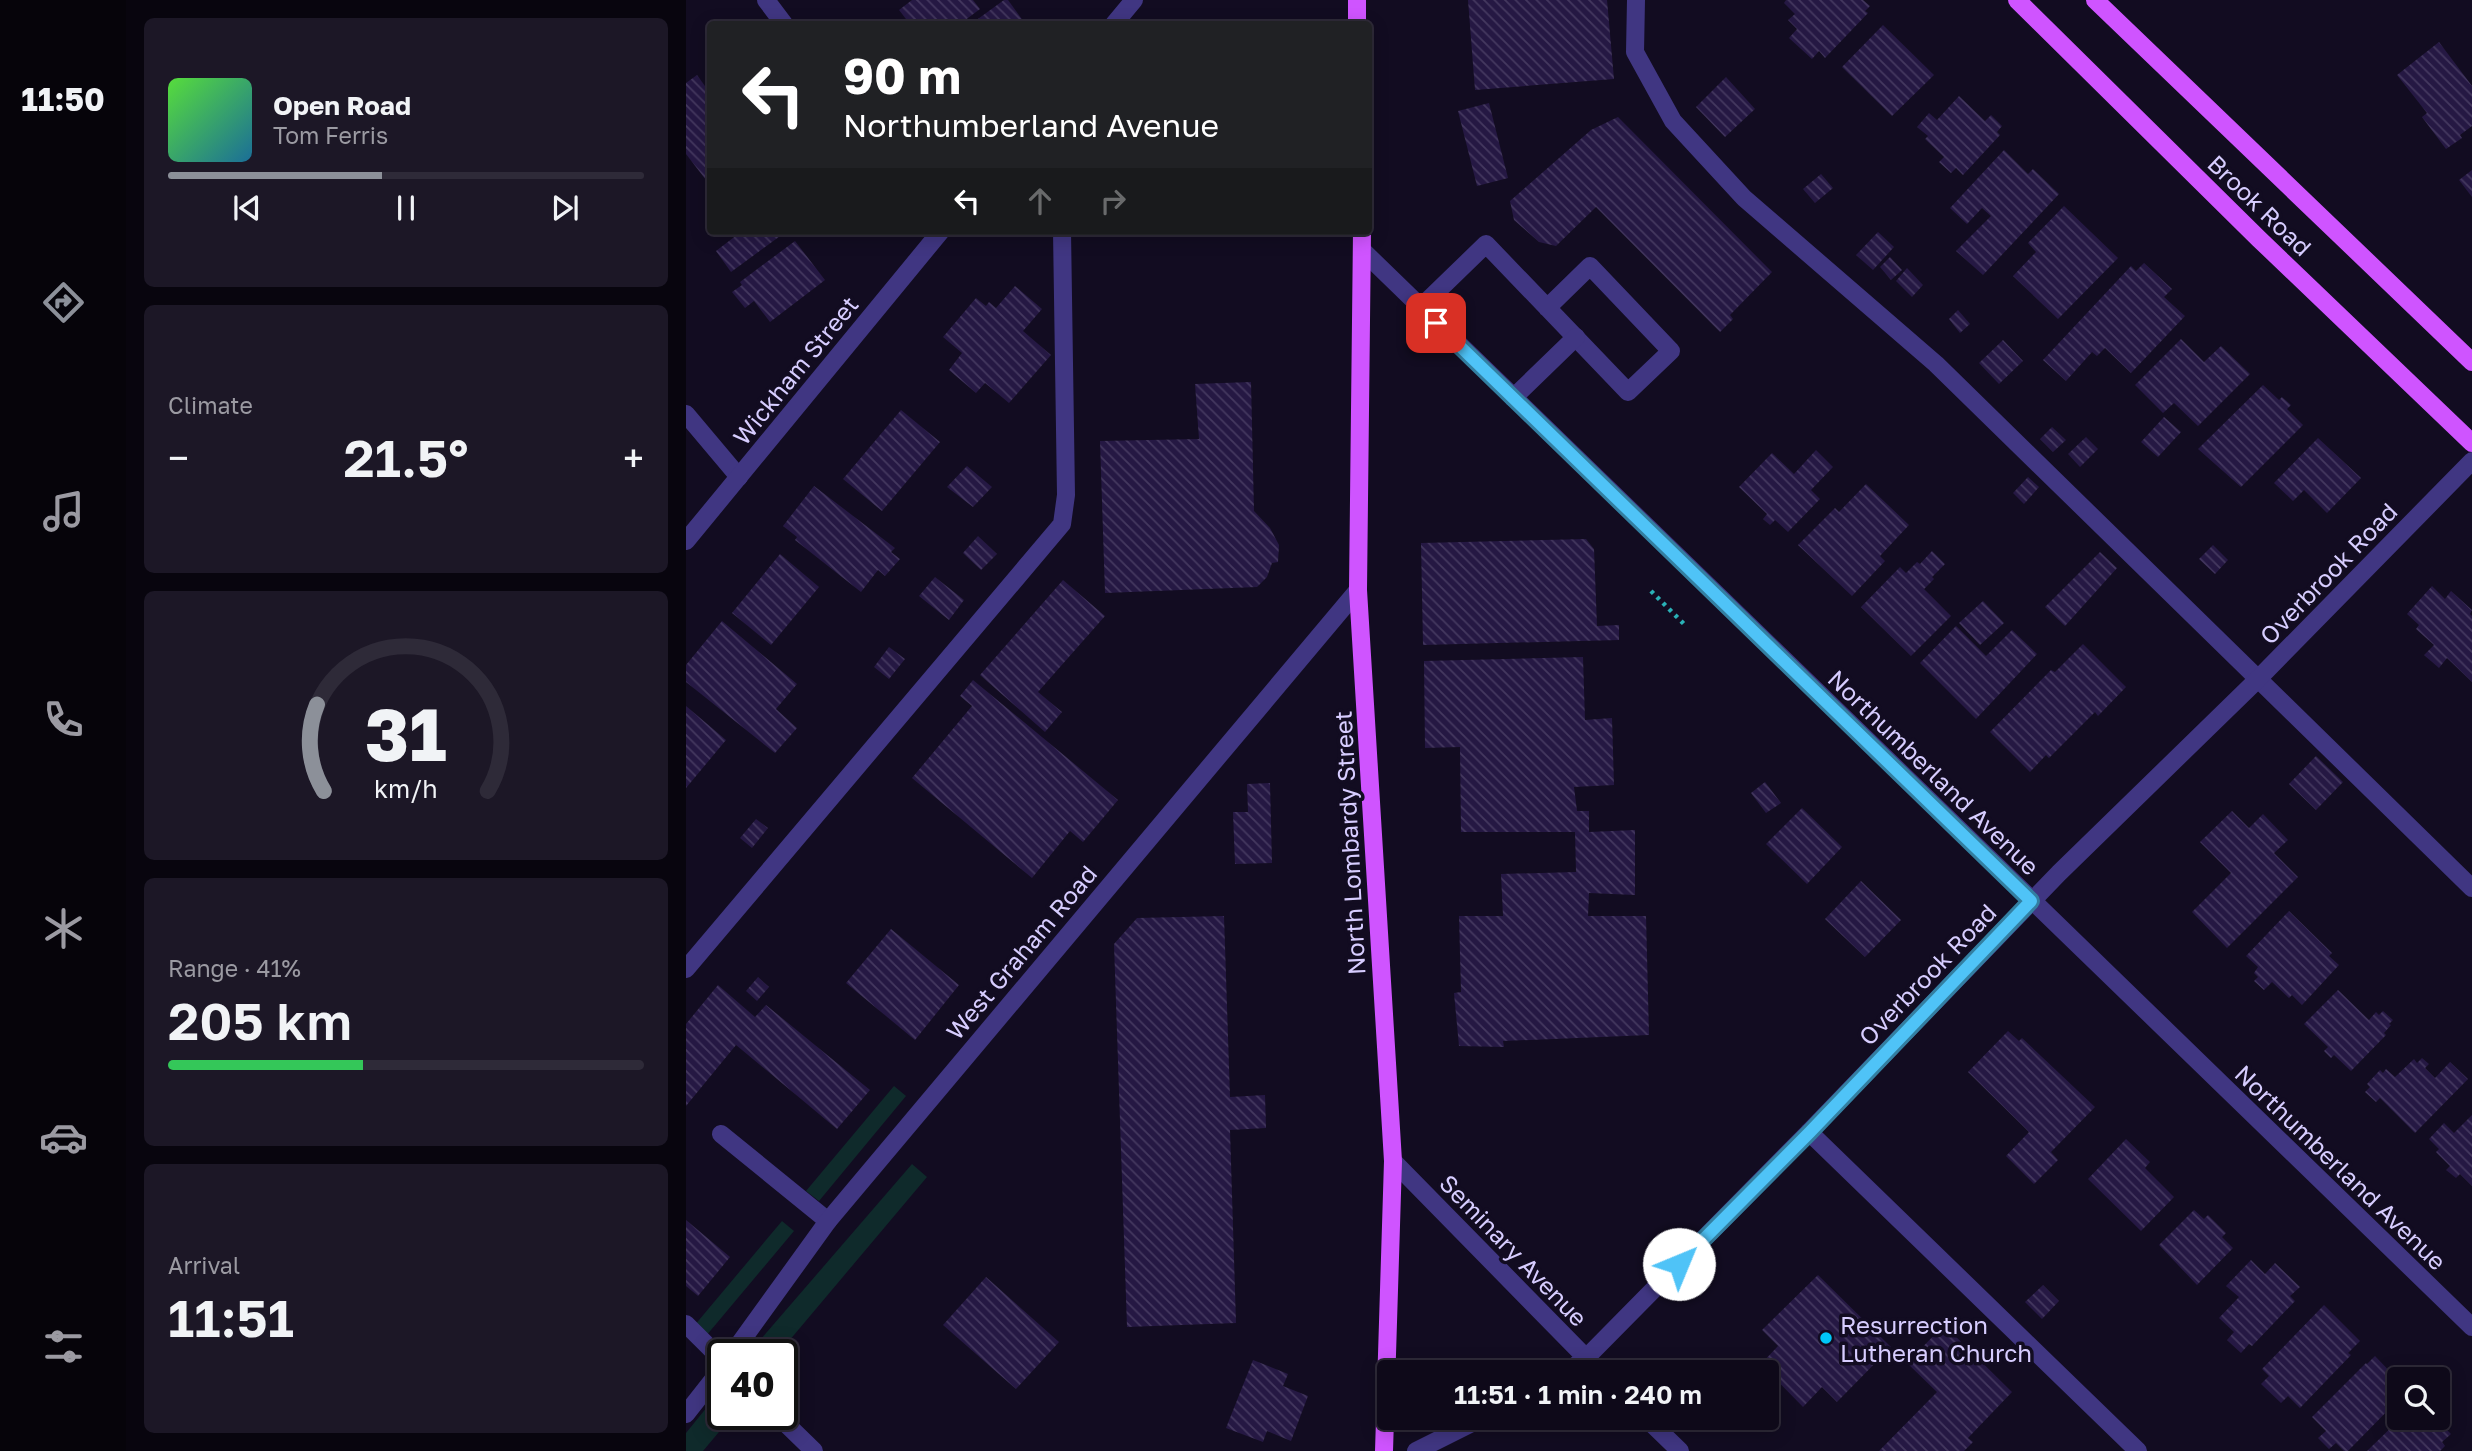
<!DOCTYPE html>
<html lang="en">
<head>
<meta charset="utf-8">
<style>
	:root { --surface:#0e0919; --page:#1c1726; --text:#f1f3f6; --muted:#9b9aa2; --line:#2e2a38; --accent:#8c9099 }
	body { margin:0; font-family:"Golos Text",sans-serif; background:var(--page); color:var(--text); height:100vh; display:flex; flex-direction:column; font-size:26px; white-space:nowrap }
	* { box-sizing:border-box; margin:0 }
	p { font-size:23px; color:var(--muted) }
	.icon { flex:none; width:38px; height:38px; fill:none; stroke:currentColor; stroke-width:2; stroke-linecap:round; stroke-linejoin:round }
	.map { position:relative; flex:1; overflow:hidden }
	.drawer { display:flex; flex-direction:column; gap:18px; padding:18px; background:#08050e; width:560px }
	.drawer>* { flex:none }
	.top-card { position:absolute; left:21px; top:21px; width:665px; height:214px; border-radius:7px; box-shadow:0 4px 18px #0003,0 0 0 2px var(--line); background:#202124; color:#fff; overflow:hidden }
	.controls { position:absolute; left:1701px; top:1367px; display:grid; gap:14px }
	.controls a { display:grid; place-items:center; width:63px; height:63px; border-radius:7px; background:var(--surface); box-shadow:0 4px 18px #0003,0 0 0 2px var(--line); font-size:35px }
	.speed { position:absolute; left:21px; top:1339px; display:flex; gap:14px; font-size:35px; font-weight:700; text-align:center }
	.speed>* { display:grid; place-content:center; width:91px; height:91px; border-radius:50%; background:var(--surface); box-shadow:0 4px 18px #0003,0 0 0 2px var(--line); line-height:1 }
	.speed .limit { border:4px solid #111; border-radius:10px; background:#fff; color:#111 }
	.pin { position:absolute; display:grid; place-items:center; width:60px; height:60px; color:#fff; margin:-30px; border-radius:14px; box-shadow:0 4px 10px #0006 }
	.me { position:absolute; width:77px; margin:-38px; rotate:45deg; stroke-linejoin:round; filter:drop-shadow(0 0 5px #0008) }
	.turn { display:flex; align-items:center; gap:24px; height:147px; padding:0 21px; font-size:32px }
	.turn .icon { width:91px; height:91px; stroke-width:2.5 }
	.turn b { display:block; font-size:49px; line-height:60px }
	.lanes { display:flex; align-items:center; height:66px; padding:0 21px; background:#0003; justify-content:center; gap:35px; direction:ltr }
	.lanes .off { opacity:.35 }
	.big { font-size:52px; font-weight:600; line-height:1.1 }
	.drawer .card { flex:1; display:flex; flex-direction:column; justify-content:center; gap:10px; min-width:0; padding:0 24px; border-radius:10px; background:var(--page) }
	.drawer .dial { align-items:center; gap:0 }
	.dial svg { height:182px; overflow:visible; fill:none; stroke:var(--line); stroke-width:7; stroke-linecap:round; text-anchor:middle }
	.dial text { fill:var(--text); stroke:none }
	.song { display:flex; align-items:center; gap:21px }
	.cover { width:84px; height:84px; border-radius:10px; background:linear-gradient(135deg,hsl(110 70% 55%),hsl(200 70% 35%)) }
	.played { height:7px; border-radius:4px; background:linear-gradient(90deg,var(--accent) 45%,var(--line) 45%) }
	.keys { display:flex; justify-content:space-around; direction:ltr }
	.heat { display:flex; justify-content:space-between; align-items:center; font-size:38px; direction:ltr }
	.charge { height:10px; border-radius:5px; background:linear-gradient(90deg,#34c759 41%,var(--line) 0) }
	.trip { position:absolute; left:691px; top:1360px; width:402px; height:70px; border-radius:7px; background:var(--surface); box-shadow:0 4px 18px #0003,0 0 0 2px var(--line); font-weight:600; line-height:70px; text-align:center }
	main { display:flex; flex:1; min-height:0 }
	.dock { display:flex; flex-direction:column; width:126px; justify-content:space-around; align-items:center; background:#06040a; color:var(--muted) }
	.dock .icon { width:49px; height:49px }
	.dock .selected { color:var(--accent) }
	.dock b { font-size:32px; color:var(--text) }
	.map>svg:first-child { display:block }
	.grass { fill:#0f2a2b }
	.building { fill:url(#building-back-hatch) }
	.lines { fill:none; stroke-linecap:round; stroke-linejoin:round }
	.path { stroke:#2ab1b6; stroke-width:4.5; stroke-dasharray:3.5 5; stroke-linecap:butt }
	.minor { stroke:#403682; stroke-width:18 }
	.major { stroke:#cf54ff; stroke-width:18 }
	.route-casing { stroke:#337fa1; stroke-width:18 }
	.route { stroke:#4fc3f7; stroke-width:12 }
	.poi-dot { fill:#00c7f8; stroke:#120c21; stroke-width:2.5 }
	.labels { text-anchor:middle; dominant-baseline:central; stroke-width:7; stroke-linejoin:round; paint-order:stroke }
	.street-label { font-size:24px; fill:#d7cdff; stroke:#120c21 }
	.poi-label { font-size:24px; fill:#d7cdff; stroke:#120c21; text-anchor:start }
</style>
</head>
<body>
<main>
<nav class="dock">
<b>11:50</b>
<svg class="icon selected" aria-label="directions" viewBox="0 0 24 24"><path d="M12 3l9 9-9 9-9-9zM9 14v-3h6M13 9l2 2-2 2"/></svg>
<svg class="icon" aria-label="music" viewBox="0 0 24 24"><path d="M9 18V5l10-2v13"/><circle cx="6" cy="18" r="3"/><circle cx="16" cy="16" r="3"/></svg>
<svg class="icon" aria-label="phone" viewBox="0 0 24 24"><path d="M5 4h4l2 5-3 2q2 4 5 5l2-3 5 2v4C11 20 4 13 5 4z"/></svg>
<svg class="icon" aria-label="climate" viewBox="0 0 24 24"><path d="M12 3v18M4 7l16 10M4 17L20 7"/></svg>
<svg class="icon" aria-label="car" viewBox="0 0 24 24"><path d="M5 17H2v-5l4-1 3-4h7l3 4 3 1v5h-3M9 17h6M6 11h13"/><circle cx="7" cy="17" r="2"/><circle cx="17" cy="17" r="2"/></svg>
<svg class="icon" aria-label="filters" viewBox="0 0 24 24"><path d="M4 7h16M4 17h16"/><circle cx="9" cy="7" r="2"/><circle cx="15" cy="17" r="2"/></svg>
</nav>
<section class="drawer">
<div class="card">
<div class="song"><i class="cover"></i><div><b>Open Road</b><p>Tom Ferris</p></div></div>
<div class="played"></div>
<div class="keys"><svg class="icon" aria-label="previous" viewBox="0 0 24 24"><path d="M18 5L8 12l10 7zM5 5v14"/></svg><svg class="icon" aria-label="pause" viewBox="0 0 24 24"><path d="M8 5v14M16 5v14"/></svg><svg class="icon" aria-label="next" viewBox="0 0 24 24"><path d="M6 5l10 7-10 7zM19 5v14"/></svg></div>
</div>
<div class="card"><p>Climate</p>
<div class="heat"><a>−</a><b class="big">21.5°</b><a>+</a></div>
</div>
<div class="card dial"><svg viewBox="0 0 100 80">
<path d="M14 69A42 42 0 1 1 86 69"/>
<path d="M14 69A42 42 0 0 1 11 31" stroke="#8c9099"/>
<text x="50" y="56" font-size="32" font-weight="700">31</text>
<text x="50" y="72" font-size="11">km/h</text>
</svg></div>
<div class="card"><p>Range · 41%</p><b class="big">205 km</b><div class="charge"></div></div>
<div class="card"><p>Arrival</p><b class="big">11:51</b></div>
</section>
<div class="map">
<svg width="1786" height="1451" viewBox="0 0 1786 1451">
	<defs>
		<pattern id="building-back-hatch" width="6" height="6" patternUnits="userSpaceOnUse" patternTransform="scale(1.75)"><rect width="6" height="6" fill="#251843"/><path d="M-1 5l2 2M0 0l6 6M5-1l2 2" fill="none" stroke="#44385f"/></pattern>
	</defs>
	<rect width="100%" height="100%" fill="#120c21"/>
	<!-- grass -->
	<g class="grass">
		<polygon points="208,1086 220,1096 133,1201 120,1191"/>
		<polygon points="226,1164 241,1177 92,1354 62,1354"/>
		<polygon points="96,1221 108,1231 20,1336 8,1326"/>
		<polygon points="34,1391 37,1394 37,1414 48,1414 17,1451 0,1451 0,1433"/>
	</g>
	<!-- building -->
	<g class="building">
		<polygon points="226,0 287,0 294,9 274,24 224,24 213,10"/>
		<polygon points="318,0 322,0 338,22 335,24 285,24"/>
		<polygon points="782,0 921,0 928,79 789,90"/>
		<polygon points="1100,0 1177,0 1184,6 1179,11 1182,13 1139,58 1133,51 1126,59 1103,38 1111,29 1102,20 1109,14 1098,3"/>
		<polygon points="1197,25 1248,75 1206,116 1156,67"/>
		<polygon points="1753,42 1786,86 1786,126 1774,135 1776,138 1760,149 1736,117 1741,113 1711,75"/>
		<polygon points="11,75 24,93 24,176 20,180 0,154 0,83"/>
		<polygon points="1040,77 1069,109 1039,137 1010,107"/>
		<polygon points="1273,96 1299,121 1305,115 1316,126 1311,132 1314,135 1277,175 1270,168 1265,173 1253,162 1258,157 1239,139 1242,136 1231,127 1243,113 1251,120"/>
		<polygon points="803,103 822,178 791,186 772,111"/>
		<polygon points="932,117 1086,272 1044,315 1047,319 1034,332 910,207 870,246 853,242 828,220 824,201 905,130"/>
		<polygon points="1318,150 1342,174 1347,169 1373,194 1297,275 1270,251 1305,216 1296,208 1281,224 1264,208"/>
		<polygon points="1786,170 1786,197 1773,180"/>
		<polygon points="1135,174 1147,188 1129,203 1117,189"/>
		<polygon points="1378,206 1432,258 1372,319 1327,276 1350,252 1342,243"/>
		<polygon points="56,231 101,231 45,272 30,251"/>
		<polygon points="1192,232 1208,247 1187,270 1170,255"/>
		<polygon points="109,241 139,280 84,322 68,301 59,308 46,292 56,285 54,282"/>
		<polygon points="1204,257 1216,270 1205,280 1194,267"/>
		<polygon points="1458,263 1486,289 1478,297 1499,316 1445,373 1419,348 1411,356 1406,352 1380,381 1357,360 1445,266 1450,271"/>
		<polygon points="1221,268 1237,285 1226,297 1210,281"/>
		<polygon points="329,286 356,309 337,331 365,355 323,403 299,383 290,393 263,370 276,353 257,337 290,298 300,306 303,302 310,308"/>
		<polygon points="1272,310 1284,324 1274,333 1263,319"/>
		<polygon points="1495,339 1518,362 1535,346 1564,374 1512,426 1488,403 1477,413 1449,385"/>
		<polygon points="1317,340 1337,361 1313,384 1293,363"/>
		<polygon points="565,382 568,511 584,528 593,545 592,562 586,563 581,577 571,587 419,593 414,441 513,439 509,384"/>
		<polygon points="1577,385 1593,400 1596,397 1605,405 1601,409 1617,425 1555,487 1512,449"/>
		<polygon points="215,410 254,442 196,511 157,479"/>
		<polygon points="1478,417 1495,432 1472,457 1455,442"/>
		<polygon points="1366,427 1380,440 1367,452 1354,439"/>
		<polygon points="1400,437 1412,449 1394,467 1382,454"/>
		<polygon points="1632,438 1675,478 1641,513 1618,490 1607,501 1588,483"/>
		<polygon points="1130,450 1147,467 1125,490 1134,499 1102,532 1089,520 1084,525 1077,519 1081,514 1053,487 1086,453 1108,474"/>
		<polygon points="281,466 306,487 287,507 261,487"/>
		<polygon points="1342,477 1353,487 1338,504 1327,493"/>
		<polygon points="1180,484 1223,525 1194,556 1199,561 1166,596 1112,545 1149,508 1153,512"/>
		<polygon points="128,486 209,548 205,552 214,559 199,576 192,570 175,592 109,540 111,537 97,526"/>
		<polygon points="292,536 311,554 295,570 277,553"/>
		<polygon points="900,539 908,549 911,626 933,625 933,640 737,645 735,543"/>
		<polygon points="1527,545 1542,560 1529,574 1513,559"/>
		<polygon points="1246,551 1259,564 1246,577 1248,579 1238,589 1265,616 1225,656 1175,607 1214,567 1220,573 1231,562 1234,564"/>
		<polygon points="1414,552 1431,568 1379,626 1359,607"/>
		<polygon points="94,554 133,587 85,645 46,613"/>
		<polygon points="249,577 278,600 263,620 233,596"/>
		<polygon points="377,580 419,616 352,692 376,712 359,732 294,675"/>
		<polygon points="1746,586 1759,599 1765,591 1786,610 1784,614 1786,616 1786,682 1761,658 1753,668 1738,655 1748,645 1730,629 1733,625 1721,614"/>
		<polygon points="1297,601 1318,623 1294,645 1273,623"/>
		<polygon points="36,621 111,684 90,709 111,728 89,753 0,682 0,665"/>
		<polygon points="1270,626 1300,656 1326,630 1351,654 1290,719 1234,663"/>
		<polygon points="1397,644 1440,687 1412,716 1409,712 1363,758 1360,755 1344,772 1304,732 1365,670 1369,672"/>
		<polygon points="203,647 219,659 203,679 188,667"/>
		<polygon points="897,657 899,720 926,718 928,785 888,787 891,811 903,811 903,832 949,830 949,895 903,893 902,916 960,916 963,1035 817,1041 818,1047 773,1046 768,993 775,992 773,916 817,916 815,874 890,872 889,832 775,832 774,747 739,748 738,661"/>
		<polygon points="287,680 432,800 397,842 384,831 346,878 226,778 286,706 274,696"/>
		<polygon points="0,706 40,740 0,788"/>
		<polygon points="1630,756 1657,782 1630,810 1603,784"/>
		<polygon points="1079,782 1095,803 1080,813 1065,793"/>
		<polygon points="584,783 586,863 549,864 547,812 562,812 561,784"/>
		<polygon points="1116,808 1156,847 1121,884 1080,844"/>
		<polygon points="1546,811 1563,828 1577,814 1602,840 1588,853 1612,877 1541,948 1506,912 1545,873 1514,842"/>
		<polygon points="70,819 82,828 66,848 54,838"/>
		<polygon points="1175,881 1215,920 1179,957 1139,919"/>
		<polygon points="1603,911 1646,953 1643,956 1653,965 1616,1005 1606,995 1603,998 1586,982 1578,990 1568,981 1572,977 1568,973 1572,967 1560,956"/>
		<polygon points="538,916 544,1097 579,1095 580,1128 544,1130 550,1323 441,1327 428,944 451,918"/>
		<polygon points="205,929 273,985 229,1040 160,983"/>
		<polygon points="72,977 83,987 71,1001 60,991"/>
		<polygon points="32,985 69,1017 80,1005 184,1090 151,1129 50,1045 0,1106 0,1024"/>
		<polygon points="1652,990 1683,1020 1690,1012 1693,1015 1697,1011 1707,1020 1703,1024 1705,1025 1698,1033 1700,1035 1665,1071 1648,1055 1645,1058 1638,1051 1642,1047 1618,1024"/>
		<polygon points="1322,1031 1333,1041 1336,1038 1409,1107 1365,1152 1372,1160 1348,1184 1320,1156 1343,1132 1282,1072"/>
		<polygon points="1736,1058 1743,1064 1739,1068 1749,1078 1764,1062 1782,1079 1729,1133 1694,1098 1690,1102 1679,1092 1684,1087 1681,1084 1694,1070 1697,1073 1700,1069 1709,1077 1728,1059 1731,1063"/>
		<polygon points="1786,1115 1786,1186 1774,1174 1770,1178 1760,1170 1764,1166 1750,1152 1753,1149 1743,1139 1758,1123 1768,1133"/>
		<polygon points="1440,1139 1464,1162 1459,1168 1488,1197 1455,1231 1402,1179"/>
		<polygon points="1508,1210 1518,1219 1522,1215 1540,1233 1536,1237 1547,1248 1511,1285 1473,1245"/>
		<polygon points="0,1220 44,1257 12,1296 0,1286"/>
		<polygon points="1565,1260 1579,1274 1589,1263 1614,1287 1604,1296 1609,1301 1566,1346 1563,1344 1555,1353 1541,1340 1548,1332 1533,1318 1553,1297 1540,1286"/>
		<polygon points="1132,1275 1205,1347 1151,1402 1136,1387 1117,1407 1075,1364 1092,1346 1076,1330"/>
		<polygon points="300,1277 373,1342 330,1389 257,1325"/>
		<polygon points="1357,1285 1373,1301 1356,1319 1339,1302"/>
		<polygon points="1638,1305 1674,1341 1662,1353 1665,1355 1614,1408 1602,1396 1595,1403 1575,1384 1583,1376 1576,1369"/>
		<polygon points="1258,1325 1326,1392 1282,1438 1287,1442 1278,1451 1193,1451 1251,1392 1221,1363"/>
		<polygon points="1689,1356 1713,1381 1713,1393 1709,1397 1712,1400 1662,1451 1658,1451 1650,1443 1643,1449 1632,1438 1640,1431 1626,1417 1680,1363 1681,1364"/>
		<polygon points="567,1360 602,1374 597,1386 622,1396 605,1441 581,1431 577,1442 540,1428"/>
		<polygon points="1715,1418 1749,1418 1765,1434 1756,1442 1759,1446 1754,1451 1681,1451"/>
	</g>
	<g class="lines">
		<!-- path -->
		<polyline class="path" points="965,591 1000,626"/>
		<!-- minor -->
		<g class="minor">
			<polyline points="80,0 98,24"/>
			<polyline points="950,0 949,52 987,121 1058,198 1250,364 1786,888"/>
			<polyline points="428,24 448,0"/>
			<polyline points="677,251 1786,1327"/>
			<polyline points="734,308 800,244 942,392 985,351 904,266 861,308"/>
			<polyline points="827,398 890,337"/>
			<polyline points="0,414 53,477"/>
			<polyline points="0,541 255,231"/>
			<polyline points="0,969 376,524 380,495 376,231"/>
			<polyline points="1123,1132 1452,1451"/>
			<polyline points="35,1134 142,1221"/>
			<polyline points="707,1161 914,1372"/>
			<polyline points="0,1324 37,1361"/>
			<polyline points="46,1354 142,1221 672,590"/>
			<polyline points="880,1372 900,1358 1123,1132 1373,873 1572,679 1786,461"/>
			<polyline points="0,1414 37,1367"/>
			<polyline points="90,1414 128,1451"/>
			<polyline points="960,1418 994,1451"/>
			<polyline points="730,1451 796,1418"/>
		</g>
		<!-- major -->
		<g class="major">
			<polyline points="671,0 671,24"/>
			<polyline points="1331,0 1573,239 1786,443"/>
			<polyline points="1409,0 1786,362"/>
			<polyline points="676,231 672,590 707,1161 698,1451"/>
		</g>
	</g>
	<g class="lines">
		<defs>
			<polyline id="route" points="750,323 1345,901 1124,1132 993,1264"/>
		</defs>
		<!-- route casing -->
		<use href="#route" class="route-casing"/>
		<!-- route -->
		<use href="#route" class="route"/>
	</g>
	<!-- markers -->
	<circle class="poi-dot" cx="1140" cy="1338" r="7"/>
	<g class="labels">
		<!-- street labels -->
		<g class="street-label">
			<text transform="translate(1574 205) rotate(44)">Brook Road</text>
			<text transform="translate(109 370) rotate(-51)">Wickham Street</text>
			<text transform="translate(1642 573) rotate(-46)">Overbrook Road</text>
			<text transform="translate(1248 772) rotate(44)">Northumberland Avenue</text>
			<text transform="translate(663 843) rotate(-93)">North Lombardy Street</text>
			<text transform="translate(335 952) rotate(-50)">West Graham Road</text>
			<text transform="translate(1241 974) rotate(-46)">Overbrook Road</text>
			<text transform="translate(1655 1167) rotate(44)">Northumberland Avenue</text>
			<text transform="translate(828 1250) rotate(46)">Seminary Avenue</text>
		</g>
		<!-- poi labels -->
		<g class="poi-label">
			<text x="1154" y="1324">Resurrection<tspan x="1154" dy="28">Lutheran Church</tspan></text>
		</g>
	</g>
</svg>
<div class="controls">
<a><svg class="icon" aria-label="search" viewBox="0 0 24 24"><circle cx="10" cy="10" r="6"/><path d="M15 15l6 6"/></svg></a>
</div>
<div class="speed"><div class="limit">40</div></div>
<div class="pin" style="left:750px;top:323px;background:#d93025"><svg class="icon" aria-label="arrive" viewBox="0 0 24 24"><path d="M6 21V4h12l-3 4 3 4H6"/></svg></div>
<svg class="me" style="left:993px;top:1264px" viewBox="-20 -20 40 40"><circle r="19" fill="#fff"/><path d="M0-13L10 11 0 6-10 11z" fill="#4fc3f7"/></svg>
<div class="trip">11:51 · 1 min · 240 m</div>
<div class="top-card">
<div class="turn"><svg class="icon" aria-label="left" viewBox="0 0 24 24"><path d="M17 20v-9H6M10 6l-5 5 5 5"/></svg><div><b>90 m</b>Northumberland Avenue</div></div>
<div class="lanes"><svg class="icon" aria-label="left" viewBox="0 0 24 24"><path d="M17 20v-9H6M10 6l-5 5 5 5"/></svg><svg class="icon off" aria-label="ahead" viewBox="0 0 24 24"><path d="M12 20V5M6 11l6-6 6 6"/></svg><svg class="icon off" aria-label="right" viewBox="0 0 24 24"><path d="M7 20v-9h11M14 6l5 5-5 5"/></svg></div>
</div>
</div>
</main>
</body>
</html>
